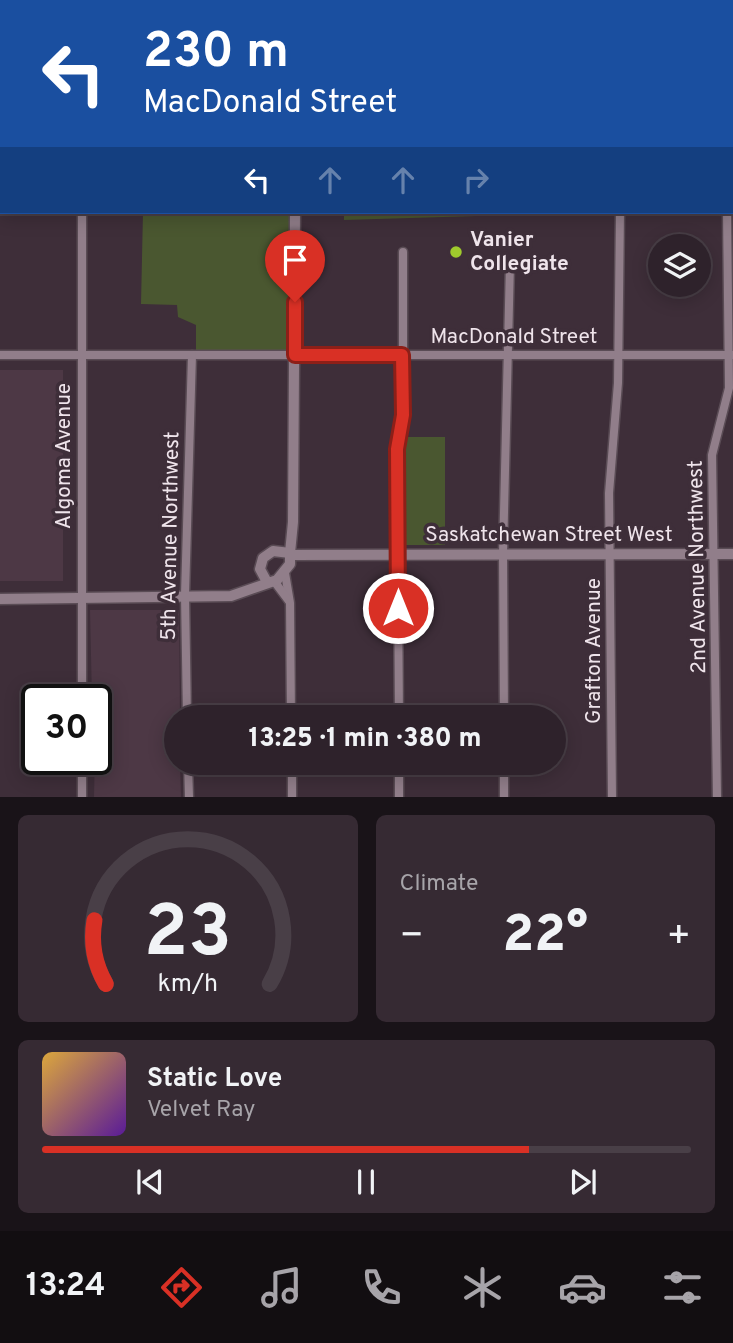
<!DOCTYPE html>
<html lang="en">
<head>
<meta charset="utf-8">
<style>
	:root { --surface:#2e222b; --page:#362a33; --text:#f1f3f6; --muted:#a7a4a9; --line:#493f47; --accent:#d93025 }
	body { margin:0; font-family:Overpass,sans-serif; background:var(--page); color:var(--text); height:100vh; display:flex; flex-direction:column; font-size:26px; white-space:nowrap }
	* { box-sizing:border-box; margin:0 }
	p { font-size:23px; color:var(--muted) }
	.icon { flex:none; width:38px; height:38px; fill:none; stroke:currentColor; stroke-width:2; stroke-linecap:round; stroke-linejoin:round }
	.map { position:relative; height:797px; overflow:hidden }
	.details { display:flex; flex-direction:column; gap:18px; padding:18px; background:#191318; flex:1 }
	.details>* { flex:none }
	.banner { position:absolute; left:0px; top:0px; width:733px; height:214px; box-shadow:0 4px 18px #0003,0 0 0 2px var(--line); background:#1a4fa0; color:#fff; overflow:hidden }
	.fabs { position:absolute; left:648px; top:234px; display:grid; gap:14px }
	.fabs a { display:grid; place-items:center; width:63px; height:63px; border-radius:50%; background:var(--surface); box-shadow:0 4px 18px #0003,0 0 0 2px var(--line); font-size:35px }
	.speed { position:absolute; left:21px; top:684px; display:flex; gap:14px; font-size:35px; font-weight:700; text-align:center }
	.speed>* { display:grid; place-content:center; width:91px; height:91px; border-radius:50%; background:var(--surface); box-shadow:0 4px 18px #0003,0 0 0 2px var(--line); line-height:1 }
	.speed .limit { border:4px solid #111; border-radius:10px; background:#fff; color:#111 }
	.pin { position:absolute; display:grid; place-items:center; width:60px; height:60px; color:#fff; margin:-72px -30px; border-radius:50% 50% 50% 0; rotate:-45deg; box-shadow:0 0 7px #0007 }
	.pin .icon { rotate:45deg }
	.me { position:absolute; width:77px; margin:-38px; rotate:0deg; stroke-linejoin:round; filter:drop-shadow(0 0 5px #0008) }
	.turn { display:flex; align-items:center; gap:24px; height:147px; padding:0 28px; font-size:32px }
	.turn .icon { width:91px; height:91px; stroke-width:2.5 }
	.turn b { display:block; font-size:49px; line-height:60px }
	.lanes { display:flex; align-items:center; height:66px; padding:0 28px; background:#0003; justify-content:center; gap:35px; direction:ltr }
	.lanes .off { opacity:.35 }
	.big { font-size:52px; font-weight:800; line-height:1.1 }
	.details .card { flex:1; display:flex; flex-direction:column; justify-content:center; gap:10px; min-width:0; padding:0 24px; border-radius:10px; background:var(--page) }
	.details .dial { align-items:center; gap:0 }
	.dial svg { height:182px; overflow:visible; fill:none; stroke:var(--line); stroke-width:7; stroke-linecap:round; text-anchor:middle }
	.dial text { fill:var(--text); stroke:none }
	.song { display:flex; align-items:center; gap:21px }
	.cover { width:84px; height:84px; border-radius:10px; background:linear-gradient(135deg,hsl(40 70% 55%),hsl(270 70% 35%)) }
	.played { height:7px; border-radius:4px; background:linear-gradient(90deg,var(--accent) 75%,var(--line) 75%) }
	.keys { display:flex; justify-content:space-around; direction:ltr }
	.heat { display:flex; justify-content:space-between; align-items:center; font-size:38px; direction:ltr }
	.details .tiles { flex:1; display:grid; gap:18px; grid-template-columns:1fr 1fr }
	.card:last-child { grid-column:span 2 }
	.trip { position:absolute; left:164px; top:705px; width:402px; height:70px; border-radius:35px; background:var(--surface); box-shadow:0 4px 18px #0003,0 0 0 2px var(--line); font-weight:800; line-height:70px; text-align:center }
	.dock { display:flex; height:112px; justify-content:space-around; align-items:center; background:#120e11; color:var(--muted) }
	.dock .icon { width:49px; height:49px }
	.dock .selected { color:var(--accent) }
	.dock b { font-size:32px; color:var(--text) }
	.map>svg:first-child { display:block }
	.built { fill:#4d3845 }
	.green { fill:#4a5730 }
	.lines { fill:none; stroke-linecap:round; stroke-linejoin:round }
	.stream { stroke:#6b7b4d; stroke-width:2.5 }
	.minor-casing { stroke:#5a4c55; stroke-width:11 }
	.tertiary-casing { stroke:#5a4c55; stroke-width:13 }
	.minor { stroke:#917e8a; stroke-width:8 }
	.tertiary { stroke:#917e8a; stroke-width:10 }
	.rail { stroke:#a0939c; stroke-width:2.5; stroke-dasharray:12 12; stroke-linecap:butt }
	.route-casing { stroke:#8d1f18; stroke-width:18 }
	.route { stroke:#d93025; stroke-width:12 }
	.poi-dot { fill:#9fca2d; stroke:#3e2e39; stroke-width:2.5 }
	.labels { text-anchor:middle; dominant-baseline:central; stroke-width:7; stroke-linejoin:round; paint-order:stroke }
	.poi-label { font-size:21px; font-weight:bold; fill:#efe4eb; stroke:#3e2e39; text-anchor:start }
	.street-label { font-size:21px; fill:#efe4eb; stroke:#3e2e39 }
</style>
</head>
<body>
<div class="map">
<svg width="733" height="797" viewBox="0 0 733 797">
	<rect width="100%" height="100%" fill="#3e2e39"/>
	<!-- built -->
	<g class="built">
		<rect x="0" y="370" width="63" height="211"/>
		<polygon points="90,610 179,610 180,717 177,718 177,763 180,763 181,797 94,797 96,700 92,700"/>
	</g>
	<!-- green -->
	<g class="green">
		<polygon points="143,212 291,212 291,352 196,352 196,325 178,317 177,305 141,304"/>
		<polygon points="344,212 608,212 344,220"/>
		<rect x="405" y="437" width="40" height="108"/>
	</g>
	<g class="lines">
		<!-- stream -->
		<polyline class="stream" points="224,0 224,2"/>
		<defs>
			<g id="minor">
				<polyline points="623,2 623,0"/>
				<polyline points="0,19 2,19"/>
				<polyline points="0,119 2,119"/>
				<polyline points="732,122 733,122"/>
				<polyline points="0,355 733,355"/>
				<polyline points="285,573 290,603 291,718"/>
				<polyline points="274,581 289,601"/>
				<polyline points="82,700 82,212"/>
				<polyline points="187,718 185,595 192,355"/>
				<polyline points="399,718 397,449 403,415 403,252"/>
				<polyline points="504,718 503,554 510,263"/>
				<polyline points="82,760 82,797"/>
				<polyline points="188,763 189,797"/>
				<polyline points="292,763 292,797"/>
				<polyline points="399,763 399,797"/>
				<polyline points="504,763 504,797"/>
				<polyline points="612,797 609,493 618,383 620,212"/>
				<polyline points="717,797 712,455 729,388 727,212"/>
			</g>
			<g id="tertiary">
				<polyline points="236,0 236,2"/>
				<polyline points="290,553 293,522 295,212"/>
				<polyline points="291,555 733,554"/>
				<polyline points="0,599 231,596 277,580 290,564 290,553 273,551 263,558 260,569 267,582"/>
			</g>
		</defs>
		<!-- minor casing -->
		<use href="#minor" class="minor-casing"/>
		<!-- tertiary casing -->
		<use href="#tertiary" class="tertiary-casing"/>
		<!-- minor -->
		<use href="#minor" class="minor"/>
		<!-- tertiary -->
		<use href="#tertiary" class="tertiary"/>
		<!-- rail -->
		<g class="rail">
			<polyline points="300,0 361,2"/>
			<polyline points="732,14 733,14"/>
		</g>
	</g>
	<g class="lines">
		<defs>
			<polyline id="route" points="295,302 295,355 402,355 403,415 397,449 398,608"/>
		</defs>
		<!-- route casing -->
		<use href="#route" class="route-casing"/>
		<!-- route -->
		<use href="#route" class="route"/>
	</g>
	<!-- markers -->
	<circle class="poi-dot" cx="456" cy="252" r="7"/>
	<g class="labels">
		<!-- poi labels -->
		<g class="poi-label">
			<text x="470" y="240">Vanier<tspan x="470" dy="24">Collegiate</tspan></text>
		</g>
		<!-- street labels -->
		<g class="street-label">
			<text x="514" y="337">MacDonald Street</text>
			<text transform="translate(64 456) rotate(-90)">Algoma Avenue</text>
			<text x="549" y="535">Saskatchewan Street West</text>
			<text transform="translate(171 536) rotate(-89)">5th Avenue Northwest</text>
			<text transform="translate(698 567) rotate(-91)">2nd Avenue Northwest</text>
			<text transform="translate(594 651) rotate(-90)">Grafton Avenue</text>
		</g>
	</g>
</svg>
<div class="fabs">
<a><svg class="icon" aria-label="layers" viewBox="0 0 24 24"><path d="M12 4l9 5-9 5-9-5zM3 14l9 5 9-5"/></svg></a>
</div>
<div class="speed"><div class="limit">30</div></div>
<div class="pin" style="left:295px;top:302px;background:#d93025"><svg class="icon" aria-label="arrive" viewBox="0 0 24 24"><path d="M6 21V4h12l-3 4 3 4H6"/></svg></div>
<svg class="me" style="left:398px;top:608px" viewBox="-20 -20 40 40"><circle r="17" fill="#d93025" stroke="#fff" stroke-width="3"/><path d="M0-11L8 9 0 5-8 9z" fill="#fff"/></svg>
<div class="trip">13:25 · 1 min · 380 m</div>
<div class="banner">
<div class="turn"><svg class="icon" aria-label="left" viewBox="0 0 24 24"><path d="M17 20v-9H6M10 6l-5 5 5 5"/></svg><div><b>230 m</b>MacDonald Street</div></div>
<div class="lanes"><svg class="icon" aria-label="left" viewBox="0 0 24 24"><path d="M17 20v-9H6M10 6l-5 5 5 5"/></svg><svg class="icon off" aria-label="ahead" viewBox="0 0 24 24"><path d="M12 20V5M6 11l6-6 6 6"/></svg><svg class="icon off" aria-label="ahead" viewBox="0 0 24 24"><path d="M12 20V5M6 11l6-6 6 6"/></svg><svg class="icon off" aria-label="right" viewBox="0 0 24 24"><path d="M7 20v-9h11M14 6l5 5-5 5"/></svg></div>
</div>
</div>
<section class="details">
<div class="tiles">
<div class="card dial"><svg viewBox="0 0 100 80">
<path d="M14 69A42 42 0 1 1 86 69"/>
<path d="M14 69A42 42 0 0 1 9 41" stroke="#d93025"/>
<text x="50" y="56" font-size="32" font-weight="700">23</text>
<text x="50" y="72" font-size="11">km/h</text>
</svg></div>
<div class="card"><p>Climate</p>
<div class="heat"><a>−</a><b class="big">22°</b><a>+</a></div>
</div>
<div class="card">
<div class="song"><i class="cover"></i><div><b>Static Love</b><p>Velvet Ray</p></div></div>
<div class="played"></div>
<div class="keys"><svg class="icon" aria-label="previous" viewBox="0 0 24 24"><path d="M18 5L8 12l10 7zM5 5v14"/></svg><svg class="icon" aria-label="pause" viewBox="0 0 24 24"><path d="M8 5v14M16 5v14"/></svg><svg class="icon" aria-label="next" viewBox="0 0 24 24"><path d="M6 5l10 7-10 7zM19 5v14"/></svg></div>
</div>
</div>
</section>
<nav class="dock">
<b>13:24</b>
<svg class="icon selected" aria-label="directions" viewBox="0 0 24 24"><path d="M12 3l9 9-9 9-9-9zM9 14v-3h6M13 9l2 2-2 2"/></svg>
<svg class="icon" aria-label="music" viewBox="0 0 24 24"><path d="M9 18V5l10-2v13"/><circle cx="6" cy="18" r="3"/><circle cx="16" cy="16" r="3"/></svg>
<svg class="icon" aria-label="phone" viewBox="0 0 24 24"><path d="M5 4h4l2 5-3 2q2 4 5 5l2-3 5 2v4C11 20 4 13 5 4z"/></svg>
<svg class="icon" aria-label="climate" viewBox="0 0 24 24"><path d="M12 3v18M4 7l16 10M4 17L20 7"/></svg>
<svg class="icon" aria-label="car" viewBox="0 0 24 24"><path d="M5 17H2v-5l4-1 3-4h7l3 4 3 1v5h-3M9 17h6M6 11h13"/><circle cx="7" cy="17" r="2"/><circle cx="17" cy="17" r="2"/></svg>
<svg class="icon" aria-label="filters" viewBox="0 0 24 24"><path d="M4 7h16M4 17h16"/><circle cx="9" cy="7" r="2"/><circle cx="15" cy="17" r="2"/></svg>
</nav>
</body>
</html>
